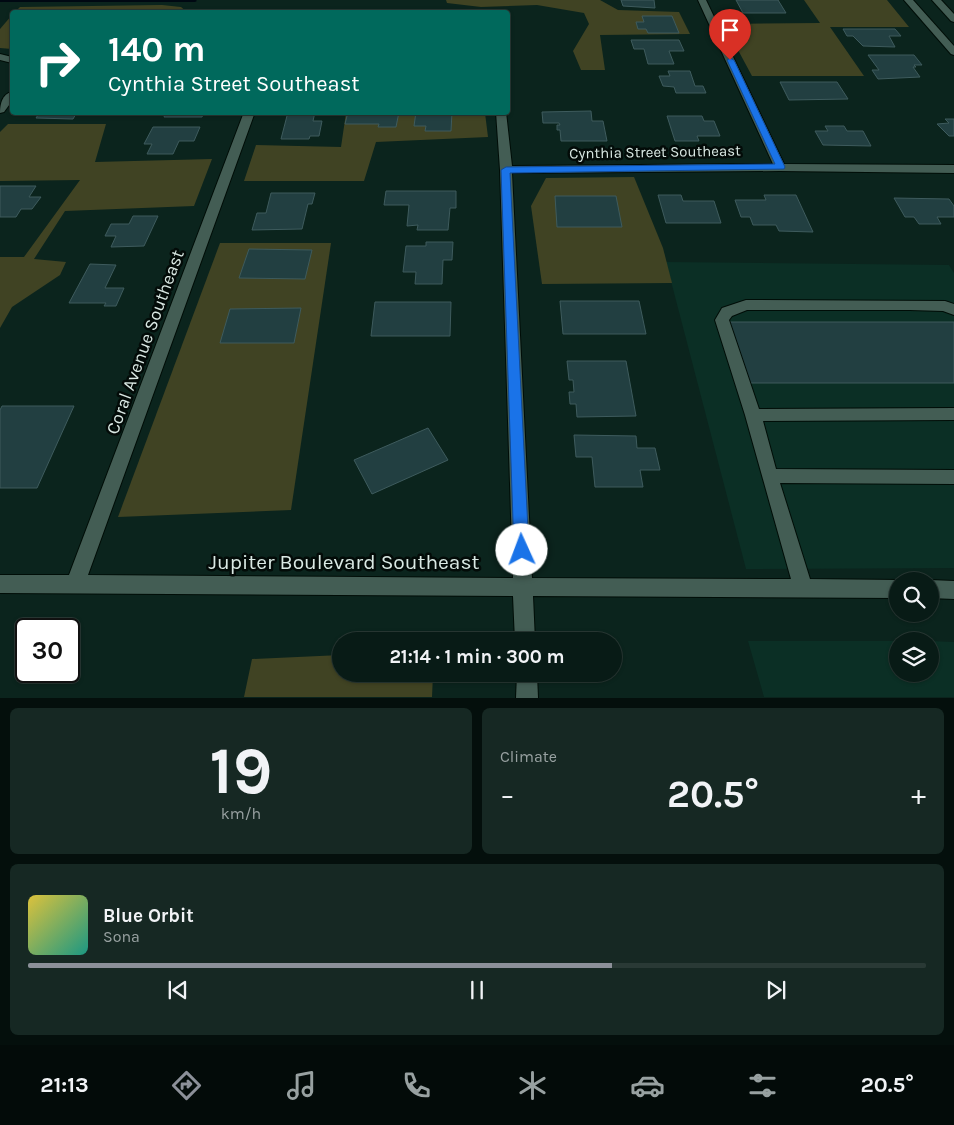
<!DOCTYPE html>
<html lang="en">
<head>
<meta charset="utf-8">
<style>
	:root { --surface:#081b16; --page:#162823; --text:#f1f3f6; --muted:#98a1a1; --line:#293935; --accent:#8c9099 }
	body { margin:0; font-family:Karla,sans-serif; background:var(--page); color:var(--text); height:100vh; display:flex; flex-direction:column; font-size:19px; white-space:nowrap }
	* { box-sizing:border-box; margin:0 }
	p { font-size:16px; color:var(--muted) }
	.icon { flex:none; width:28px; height:28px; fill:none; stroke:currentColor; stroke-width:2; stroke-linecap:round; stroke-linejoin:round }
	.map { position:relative; height:698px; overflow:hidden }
	.panel { display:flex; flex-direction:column; gap:10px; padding:10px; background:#040f0c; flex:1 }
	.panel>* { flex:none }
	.banner { position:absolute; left:10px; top:10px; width:500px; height:105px; border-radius:5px; box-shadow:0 1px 4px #0004,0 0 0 1px var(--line); background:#00695c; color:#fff; overflow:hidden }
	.tools { position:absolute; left:889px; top:572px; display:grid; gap:10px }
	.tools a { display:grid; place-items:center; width:50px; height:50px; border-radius:50%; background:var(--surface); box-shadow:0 1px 4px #0004,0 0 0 1px var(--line); font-size:25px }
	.speed { position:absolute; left:15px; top:618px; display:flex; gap:10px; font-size:25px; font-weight:700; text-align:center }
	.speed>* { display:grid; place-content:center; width:65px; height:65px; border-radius:50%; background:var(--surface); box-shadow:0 1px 4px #0004,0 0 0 1px var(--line); line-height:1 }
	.speed .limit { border:2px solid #111; border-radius:8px; background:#fff; color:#111 }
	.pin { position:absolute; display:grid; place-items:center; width:42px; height:42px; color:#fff; margin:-51px -21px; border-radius:50% 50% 50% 0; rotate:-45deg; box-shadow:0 0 5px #0007 }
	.pin .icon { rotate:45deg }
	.me { position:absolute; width:55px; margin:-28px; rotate:358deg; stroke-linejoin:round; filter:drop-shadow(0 0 4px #0008) }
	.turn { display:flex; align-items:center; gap:18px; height:105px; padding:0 15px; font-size:22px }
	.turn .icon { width:65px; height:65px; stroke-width:2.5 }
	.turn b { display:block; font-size:35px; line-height:42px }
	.big { font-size:38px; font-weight:700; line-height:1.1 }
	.panel .tile { flex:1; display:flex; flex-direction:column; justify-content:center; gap:8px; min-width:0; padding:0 18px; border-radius:8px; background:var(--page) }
	.panel .dial { align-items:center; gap:0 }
	.dial b { font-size:65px; line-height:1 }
	.song { display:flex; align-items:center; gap:15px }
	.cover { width:60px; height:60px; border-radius:8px; background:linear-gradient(135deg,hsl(50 70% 55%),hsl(170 70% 35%)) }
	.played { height:5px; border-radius:2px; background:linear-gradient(90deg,var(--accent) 65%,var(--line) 65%) }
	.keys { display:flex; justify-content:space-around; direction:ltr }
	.heat { display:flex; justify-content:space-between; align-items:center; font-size:28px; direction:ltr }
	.panel .tiles { flex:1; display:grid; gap:10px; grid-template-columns:1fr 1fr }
	.tile:last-child { grid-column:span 2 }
	.trip { position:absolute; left:332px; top:632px; width:290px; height:50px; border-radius:25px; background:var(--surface); box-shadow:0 1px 4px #0004,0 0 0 1px var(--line); font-weight:700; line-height:50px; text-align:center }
	.tab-bar { display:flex; height:80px; justify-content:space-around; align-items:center; background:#030b09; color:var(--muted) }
	.tab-bar .icon { width:35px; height:35px }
	.tab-bar .current { color:var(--accent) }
	.tab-bar b { font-size:22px; color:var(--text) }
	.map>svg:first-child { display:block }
	.built { fill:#0b2f25 }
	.green { fill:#404323 }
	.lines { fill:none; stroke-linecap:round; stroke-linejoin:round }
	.stream { fill:#000812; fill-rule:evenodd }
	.building { fill:#223f41; stroke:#3e5b5d }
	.minor-casing { stroke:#000d07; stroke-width:2 }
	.minor { fill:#435d54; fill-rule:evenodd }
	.route { fill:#1a73e8; stroke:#114b97 }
	.labels { text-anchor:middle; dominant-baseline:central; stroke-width:5; stroke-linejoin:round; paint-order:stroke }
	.far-street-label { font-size:15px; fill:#dae9e4; stroke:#030b08 }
	.street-label { font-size:18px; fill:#dae9e4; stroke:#030b08 }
	.near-street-label { font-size:21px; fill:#dae9e4; stroke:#030b08 }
</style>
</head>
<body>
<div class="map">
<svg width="954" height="698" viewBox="0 0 954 698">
	<rect width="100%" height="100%" fill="#0b241d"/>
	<!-- built -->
	<g class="built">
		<polygon points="666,262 949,265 954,273 954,568 746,569"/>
		<polygon points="748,641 919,641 898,641 898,674 930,674 930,641 954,642 954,697 764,697"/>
	</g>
	<!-- green -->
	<g class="green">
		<polygon points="446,0 600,0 618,10 679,12 690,34 600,35 605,70 581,70 573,51 589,24 584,13 537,5 481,7 447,3"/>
		<polygon points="804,0 887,0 909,27 830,27 864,76 752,76 724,24 820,23"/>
		<polygon points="162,5 181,7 187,12 15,12 20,7"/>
		<polygon points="12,15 12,49 0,48 0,29"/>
		<polygon points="346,113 485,113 488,137 376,142 364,181 244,181 256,145 341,147"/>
		<polygon points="8,124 106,124 95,162 212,159 194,206 65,211 34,259 66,262 60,275 12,307 0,328 0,257 24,257 80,180 0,181 0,132"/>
		<polygon points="634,177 663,248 672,283 542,284 531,206 546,178"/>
		<polygon points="220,243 331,243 291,510 118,517"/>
		<polygon points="341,655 341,674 433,674 432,697 244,697 252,659"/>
	</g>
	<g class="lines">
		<!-- stream -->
		<polygon class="stream" points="0,0 196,0 197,1 195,2 0,2"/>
	</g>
	<!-- building -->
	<g class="building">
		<polygon points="621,0 654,0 655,8 623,6"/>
		<polygon points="736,0 778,0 786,13 743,13"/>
		<polygon points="642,16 672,16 679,33 648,33 646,29 638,29 636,22 644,22"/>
		<polygon points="843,29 895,29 901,36 889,36 895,47 863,46 853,36 847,36"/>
		<polygon points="631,40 679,40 684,51 669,51 674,64 648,64 644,49 634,49"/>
		<polygon points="868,55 914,55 922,65 914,65 916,67 913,67 920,77 878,79 872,70 879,70"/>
		<polygon points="668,71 690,71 695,86 703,86 706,93 676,93 674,87 663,86 659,76 670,76"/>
		<polygon points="780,82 837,82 848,99 789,100"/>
		<polygon points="591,111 592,121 603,121 607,141 561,141 560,130 557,130 557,125 560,125 559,123 543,123 542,112"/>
		<polygon points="40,112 77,112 73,119 36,118"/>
		<polygon points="166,112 204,112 202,117 164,117"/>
		<polygon points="288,112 315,112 313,121 322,121 319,136 310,136 309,139 281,139"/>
		<polygon points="348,112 399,112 396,127 378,127 379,124 345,124"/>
		<polygon points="416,112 452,112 451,131 425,131 426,126 414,126"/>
		<polygon points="667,116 702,116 704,121 714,121 720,136 697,136 699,141 675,141"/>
		<polygon points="945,119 954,119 954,136 949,136 937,124 949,123"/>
		<polygon points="825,126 844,126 847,131 863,131 871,146 823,145 815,131 828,131"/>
		<polygon points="153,127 200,127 194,141 179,141 173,154 147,154 152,144 144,144"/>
		<polygon points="0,186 36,186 29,197 41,197 32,209 21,209 16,217 0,217"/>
		<polygon points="386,191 456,191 456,208 450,208 448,230 417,230 418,225 407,226 409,205 384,205"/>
		<polygon points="271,193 315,193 312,204 308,204 302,229 252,230 257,213 266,213"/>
		<polygon points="658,195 681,195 683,201 714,201 721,223 666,223"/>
		<polygon points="764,195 796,195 813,232 779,231 776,225 753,225 750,217 741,217 735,200 766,200"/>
		<polygon points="555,196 616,196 622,227 557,227"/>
		<polygon points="894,198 949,199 954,206 954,217 937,217 941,224 919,224 914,217 905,217"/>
		<polygon points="133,216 158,216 144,246 111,247 116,236 105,236 111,224 129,224"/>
		<polygon points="426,242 453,242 452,260 443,260 442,284 415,284 416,272 403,272 406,246 426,246"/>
		<polygon points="249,249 312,250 305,279 239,278"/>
		<polygon points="90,264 116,265 105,288 124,288 116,306 104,306 106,303 69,303"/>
		<polygon points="560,301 639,301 646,334 563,334"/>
		<polygon points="375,302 451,302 450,336 371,336"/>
		<polygon points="301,308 294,343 220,343 230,309"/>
		<polygon points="730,322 954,322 954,383 746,383 746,373"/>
		<polygon points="567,361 626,361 636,416 577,417 576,404 570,404 569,392 574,392 573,380 569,380"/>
		<polygon points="2,406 74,406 37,488 0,488 0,410"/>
		<polygon points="428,428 448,460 372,494 354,460"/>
		<polygon points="574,435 636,436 637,448 655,448 660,470 640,470 643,487 595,487 592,457 576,457"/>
	</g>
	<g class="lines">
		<defs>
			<g id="minor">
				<polygon points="698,0 706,0 784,164 954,165 954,173 780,171 512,173 532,578 791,579 745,415 715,320 722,308 746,300 945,301 954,304 954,315 943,311 910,310 747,310 732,316 729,320 759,409 954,408 954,420 763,421 776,469 954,470 954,484 780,483 810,579 898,580 901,581 898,581 898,598 533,596 535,641 515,641 513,596 0,593 0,575 69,575 244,112 255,112 88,575 513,578 500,170 496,112 506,112 512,166 773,164"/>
				<polygon points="904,0 913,0 954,46 954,55 951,54"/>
				<polygon points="932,0 941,0 954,14 954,22 951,21"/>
				<polygon points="0,54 12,57 12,63 0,60"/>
				<path d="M 12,92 L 12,101 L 4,112 L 0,113 C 0,104 2,94 12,92 Z"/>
				<polygon points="930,580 954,581 954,599 930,598 930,581 927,581"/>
				<polygon points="517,674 537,674 538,698 516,698"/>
			</g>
		</defs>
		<!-- minor casing -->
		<use href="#minor" class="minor-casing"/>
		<!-- minor -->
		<use href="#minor" class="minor"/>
	</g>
	<!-- route -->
	<polygon class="route" points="730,58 734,60 785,167 784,169 510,173 529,550 526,554 522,556 517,554 514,550 501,170 506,167 775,164 727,60"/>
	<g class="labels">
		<!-- far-street labels -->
		<g class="far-street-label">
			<text transform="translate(655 152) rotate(-1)">Cynthia Street Southeast</text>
		</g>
		<!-- street labels -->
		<g class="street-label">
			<text transform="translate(145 342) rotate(-70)">Coral Avenue Southeast</text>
		</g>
		<!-- near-street labels -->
		<g class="near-street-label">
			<text x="344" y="562">Jupiter Boulevard Southeast</text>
		</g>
	</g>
</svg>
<div class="tools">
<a><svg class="icon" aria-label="search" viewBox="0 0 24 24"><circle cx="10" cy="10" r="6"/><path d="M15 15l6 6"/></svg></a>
<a><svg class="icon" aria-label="layers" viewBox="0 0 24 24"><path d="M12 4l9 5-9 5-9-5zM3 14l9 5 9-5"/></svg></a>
</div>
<div class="speed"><div class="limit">30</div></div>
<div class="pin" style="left:730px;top:60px;background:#d93025"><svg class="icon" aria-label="arrive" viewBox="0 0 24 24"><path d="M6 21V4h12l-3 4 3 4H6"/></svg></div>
<svg class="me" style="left:522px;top:550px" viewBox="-20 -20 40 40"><circle r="19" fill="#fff"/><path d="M0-13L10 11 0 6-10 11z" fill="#1a73e8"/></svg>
<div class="trip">21:14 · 1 min · 300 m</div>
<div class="banner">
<div class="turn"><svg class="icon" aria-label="right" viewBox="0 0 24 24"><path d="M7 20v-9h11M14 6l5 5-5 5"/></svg><div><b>140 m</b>Cynthia Street Southeast</div></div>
</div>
</div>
<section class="panel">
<div class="tiles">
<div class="tile dial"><b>19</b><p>km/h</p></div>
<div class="tile"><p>Climate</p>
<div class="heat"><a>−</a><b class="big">20.5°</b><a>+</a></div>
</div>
<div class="tile">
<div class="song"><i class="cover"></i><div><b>Blue Orbit</b><p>Sona</p></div></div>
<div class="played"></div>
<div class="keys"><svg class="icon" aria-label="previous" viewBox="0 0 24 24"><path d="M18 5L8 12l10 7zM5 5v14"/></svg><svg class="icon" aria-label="pause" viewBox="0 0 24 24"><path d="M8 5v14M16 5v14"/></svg><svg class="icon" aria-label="next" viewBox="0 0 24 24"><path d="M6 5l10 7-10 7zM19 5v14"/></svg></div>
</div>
</div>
</section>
<nav class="tab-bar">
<b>21:13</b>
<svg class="icon current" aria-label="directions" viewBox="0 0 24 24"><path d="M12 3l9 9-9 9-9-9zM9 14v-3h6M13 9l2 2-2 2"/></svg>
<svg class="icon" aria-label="music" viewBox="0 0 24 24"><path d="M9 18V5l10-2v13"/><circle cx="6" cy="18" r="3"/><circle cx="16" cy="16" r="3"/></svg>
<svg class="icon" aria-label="phone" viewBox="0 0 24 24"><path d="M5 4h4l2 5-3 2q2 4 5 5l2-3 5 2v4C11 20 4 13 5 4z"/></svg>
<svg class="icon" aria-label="climate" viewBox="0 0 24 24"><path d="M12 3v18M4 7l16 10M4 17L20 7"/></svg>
<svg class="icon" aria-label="car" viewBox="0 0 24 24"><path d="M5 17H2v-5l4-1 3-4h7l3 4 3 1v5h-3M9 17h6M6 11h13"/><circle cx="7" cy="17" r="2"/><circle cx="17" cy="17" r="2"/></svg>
<svg class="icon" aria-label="filters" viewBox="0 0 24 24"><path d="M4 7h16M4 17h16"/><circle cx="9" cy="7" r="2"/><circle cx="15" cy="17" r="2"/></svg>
<b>20.5°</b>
</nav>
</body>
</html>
